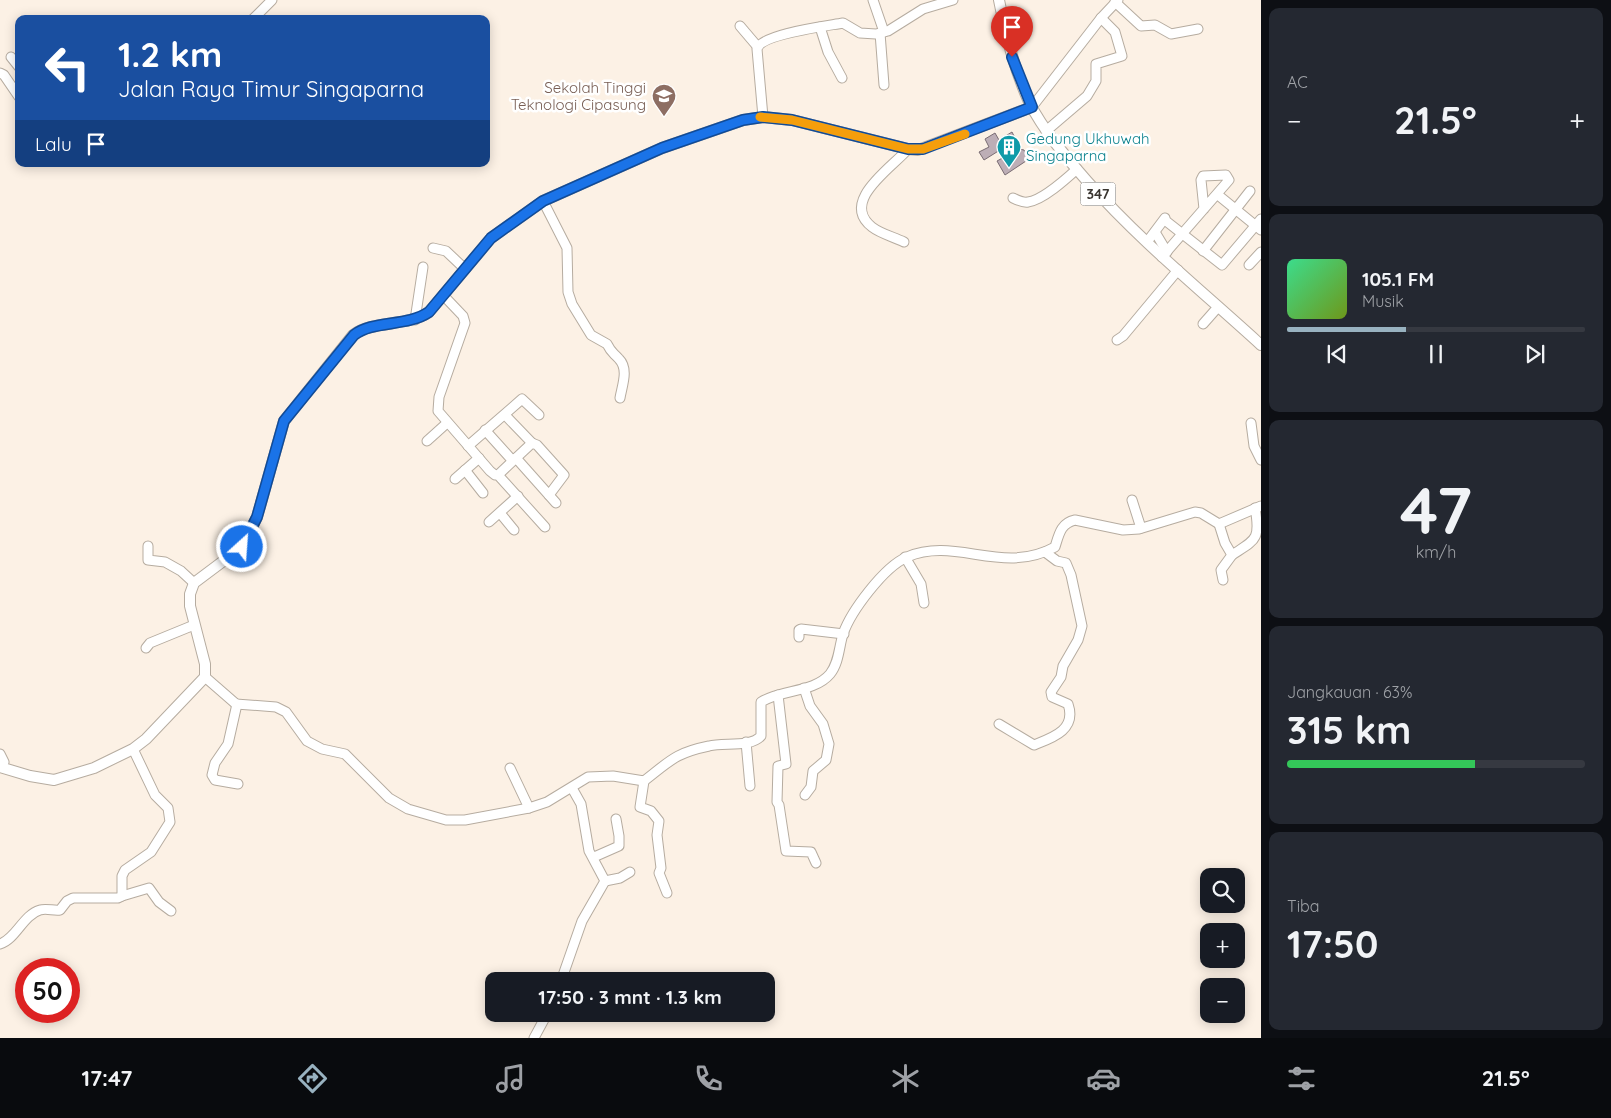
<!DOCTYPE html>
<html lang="id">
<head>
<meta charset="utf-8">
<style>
	:root { --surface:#171b24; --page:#242831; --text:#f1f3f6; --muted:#9ea1a6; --line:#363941; --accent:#98b2c0 }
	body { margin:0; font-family:Quicksand,sans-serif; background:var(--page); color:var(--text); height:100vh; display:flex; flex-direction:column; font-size:19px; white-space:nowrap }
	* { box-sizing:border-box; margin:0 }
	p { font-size:16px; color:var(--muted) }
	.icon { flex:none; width:28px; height:28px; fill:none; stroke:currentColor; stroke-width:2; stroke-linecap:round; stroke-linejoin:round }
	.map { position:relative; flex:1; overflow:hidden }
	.details { display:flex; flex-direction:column; gap:8px; padding:8px; background:#0d0f14; width:350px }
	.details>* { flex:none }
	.guide { position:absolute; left:15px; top:15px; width:475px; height:152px; border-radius:10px; box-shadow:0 2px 12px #0003; background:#1a4fa0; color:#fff; overflow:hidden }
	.buttons { position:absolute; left:1200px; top:868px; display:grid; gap:10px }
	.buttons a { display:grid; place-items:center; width:45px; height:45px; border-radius:10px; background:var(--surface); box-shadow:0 2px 12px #0003; font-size:25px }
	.speed { position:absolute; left:15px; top:958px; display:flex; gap:10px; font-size:25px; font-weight:700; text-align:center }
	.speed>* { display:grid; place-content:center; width:65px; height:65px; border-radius:50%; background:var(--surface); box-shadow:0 2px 12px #0003; line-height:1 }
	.speed .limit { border:8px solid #d22; background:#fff; color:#111 }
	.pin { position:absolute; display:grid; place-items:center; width:42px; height:42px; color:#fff; margin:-51px -21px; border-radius:50% 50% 50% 0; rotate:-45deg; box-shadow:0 0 5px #0007 }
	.pin .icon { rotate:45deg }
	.me { position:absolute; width:55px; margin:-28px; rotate:26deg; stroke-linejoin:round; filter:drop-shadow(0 0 4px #0008) }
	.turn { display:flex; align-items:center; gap:18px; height:105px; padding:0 20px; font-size:22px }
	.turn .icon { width:65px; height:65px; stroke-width:2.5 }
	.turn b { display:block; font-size:35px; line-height:42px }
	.then { display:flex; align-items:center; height:48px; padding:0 20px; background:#0003; gap:10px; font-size:19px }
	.big { font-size:38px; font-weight:700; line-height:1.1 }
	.details .card { flex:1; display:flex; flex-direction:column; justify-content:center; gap:8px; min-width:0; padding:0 18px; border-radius:10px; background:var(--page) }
	.details .dial { align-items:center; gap:0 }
	.dial b { font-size:65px; line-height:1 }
	.song { display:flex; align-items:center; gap:15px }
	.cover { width:60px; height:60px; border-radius:8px; background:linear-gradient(135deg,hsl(150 70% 55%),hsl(80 70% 35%)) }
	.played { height:5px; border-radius:2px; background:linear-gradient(90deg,var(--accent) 40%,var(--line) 40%) }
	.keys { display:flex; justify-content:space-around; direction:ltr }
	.heat { display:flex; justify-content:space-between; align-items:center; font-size:28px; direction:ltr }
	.charge { height:8px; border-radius:4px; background:linear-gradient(90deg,#34c759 63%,var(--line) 0) }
	.trip { position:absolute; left:485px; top:972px; width:290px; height:50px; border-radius:10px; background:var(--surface); box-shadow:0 2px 12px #0003; font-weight:700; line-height:50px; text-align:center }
	.tabs { display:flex; height:80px; justify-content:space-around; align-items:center; background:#090b0e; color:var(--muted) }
	.tabs .icon { width:35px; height:35px }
	.tabs .current { color:var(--accent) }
	.tabs b { font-size:22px; color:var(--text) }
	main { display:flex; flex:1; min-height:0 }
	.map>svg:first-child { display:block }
	.building { fill:#bdaeb6; stroke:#796c73 }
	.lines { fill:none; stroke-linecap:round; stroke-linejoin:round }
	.minor-casing { stroke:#b6aca0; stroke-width:11 }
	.major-casing { stroke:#b6aca0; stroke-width:12 }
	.minor { stroke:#fff; stroke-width:9 }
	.major { stroke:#fff; stroke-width:10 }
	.route-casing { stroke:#114b97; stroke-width:12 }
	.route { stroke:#1a73e8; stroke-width:9 }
	.slow { stroke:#f59e0b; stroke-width:9 }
	.labels { text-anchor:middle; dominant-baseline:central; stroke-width:5; stroke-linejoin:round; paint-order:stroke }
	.shield { fill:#fff; stroke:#74726e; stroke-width:1 }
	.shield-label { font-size:14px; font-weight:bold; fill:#393530 }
	.education-label { font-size:15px; fill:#785e54; stroke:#fff; text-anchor:end }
	.culture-label { font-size:15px; fill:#0d838f; stroke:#fff; text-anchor:start }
</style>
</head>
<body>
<main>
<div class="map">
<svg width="1261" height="1038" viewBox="0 0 1261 1038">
	<rect width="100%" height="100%" fill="#fcf1e5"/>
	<!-- building -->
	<g class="building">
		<polygon points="1012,132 1016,140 984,160 979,152 989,147 985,139 995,133 999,140"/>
		<polygon points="1019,149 1024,150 1027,156 1025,158 1026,161 1005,175 997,161"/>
	</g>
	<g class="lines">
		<defs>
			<g id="minor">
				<polyline points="873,0 884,32"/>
				<polyline points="1115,2 1141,26 1155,25 1171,34 1198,29"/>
				<polyline points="253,19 272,0"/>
				<polyline points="740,26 757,46"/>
				<polyline points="820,27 828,52 842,78"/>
				<polyline points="880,33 884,85"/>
				<polyline points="11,57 19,67"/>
				<polyline points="0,73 4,75 19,97"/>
				<polyline points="1032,107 1101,18 1118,0"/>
				<path d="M 763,117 L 757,49 C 761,34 827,26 843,23 L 860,33 L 876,34 L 888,31 L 923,9 L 953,0"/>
				<polyline points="1046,131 1087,96 1096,81 1096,64 1122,56 1115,32 1101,18"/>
				<polyline points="1218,195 1261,230"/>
				<path d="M 1013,198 C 1017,200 1023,203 1028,202 C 1043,200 1066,179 1077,169"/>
				<path d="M 543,201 L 567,248 L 568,292 L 572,304 L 591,335 L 607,344 C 612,354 613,352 619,359 C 629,369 622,386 620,398"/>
				<polyline points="1166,221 1222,265 1261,219"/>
				<polyline points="1155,232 1167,252"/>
				<path d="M 904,242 C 894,237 881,234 872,227 C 839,201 893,167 908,149"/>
				<polyline points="1147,242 1165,218"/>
				<polyline points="433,248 446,251 465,269"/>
				<polyline points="1203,251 1250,191"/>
				<polyline points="1162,257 1229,180 1226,175 1203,176 1201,180 1204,209"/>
				<polyline points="1249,265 1261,252"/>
				<polyline points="443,295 463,316 465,323 439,397 438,411 490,471 495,475 498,475 545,527"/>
				<polyline points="415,320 423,267"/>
				<polyline points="1203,324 1218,307"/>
				<polyline points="1117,340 1123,336 1178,270"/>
				<polyline points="505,415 532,443"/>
				<polyline points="1251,423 1254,446 1261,460"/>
				<polyline points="485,430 512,460"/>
				<polyline points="427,441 447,423"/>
				<polyline points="468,446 522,399 539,415"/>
				<polyline points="516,458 532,443 537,445 564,475 549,495"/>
				<polyline points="465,470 483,493"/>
				<polyline points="498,475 516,458 556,503"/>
				<polyline points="455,479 479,458"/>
				<polyline points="1132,500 1141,528"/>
				<polyline points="500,513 514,530"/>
				<polyline points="489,522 518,496"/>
				<polyline points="1219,524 1225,543 1232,555 1221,570 1223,580"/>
				<polyline points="148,546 148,560 165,562 181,571 194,583"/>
				<path d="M 1232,555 C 1255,540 1261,540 1255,508"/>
				<polyline points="905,557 921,584 924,603"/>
				<polyline points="799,637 799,630 801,629 844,634"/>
				<polyline points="146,648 150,643 194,625"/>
				<path d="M 205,677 L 236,704 L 276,707 L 286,712 L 307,741 L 322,749 L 345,754 L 389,798 L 408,809 L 446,820 L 465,820 L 529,808 L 547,802 L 588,777 L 613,776 L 644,781 C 670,761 675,753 709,746 C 724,742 750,748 761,736 L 761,702 C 781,689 814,693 830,674 C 839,663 839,647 843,634 C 851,611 884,567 907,557 C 956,536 1002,576 1055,547 C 1059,534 1061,523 1075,520 L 1123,530 L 1139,529 L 1195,512 L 1201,513 L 1219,524 L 1261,506"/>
				<polyline points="804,688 810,706 823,724 829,744 826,760 813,771 811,787 805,795"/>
				<polyline points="778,695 786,764 778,766 777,802 779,805 786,851 811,852 816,863"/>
				<polyline points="237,704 228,744 215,763 212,775 215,780 238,784"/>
				<path d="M 999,724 L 1034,745 C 1052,738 1077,730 1068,704 L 1052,697 L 1051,692 L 1061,677 L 1063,666 L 1078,640 L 1082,626 L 1071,575 L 1066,563 L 1057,561 L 1045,552"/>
				<polyline points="746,742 750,786"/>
				<polyline points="0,754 4,762 0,767"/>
				<polyline points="510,768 529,808"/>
				<polyline points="644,781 640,807 651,811 659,821 657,835 661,868 659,873 667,893"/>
				<polyline points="594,857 619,846 619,836 616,819"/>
				<polyline points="605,881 620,878 630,872"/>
				<polyline points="122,896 149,888 159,902 171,911"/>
				<path d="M 0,944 C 16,939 23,915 40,910 C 46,908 54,911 60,910 L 67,901 L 73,898 L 118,898 L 122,896 L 122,876 L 125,870 L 151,852 L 170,822 L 168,808 L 155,795 L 133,749"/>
				<polyline points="561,981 582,921 605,881 589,851 581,804 572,788"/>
				<polyline points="534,1038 547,1014"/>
			</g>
			<g id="major">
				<path d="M 999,0 C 1006,35 1014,69 1029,102 C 1044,131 1065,156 1087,181 C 1140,241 1202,291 1261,345"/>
				<path d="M 0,767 L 30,776 L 54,780 L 94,768 L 133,749 L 146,739 L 205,677 L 205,664 L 190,606 L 190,594 L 194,583 L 242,547 L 257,517 L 284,421 L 353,335 C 373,320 407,327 429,312 L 491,238 L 543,201 L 662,148 L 743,120 L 763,117 L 792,120 L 908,149 L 918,150 L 1032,107"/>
			</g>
		</defs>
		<!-- minor casing -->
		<use href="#minor" class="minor-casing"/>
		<!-- major casing -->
		<use href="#major" class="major-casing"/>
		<!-- minor -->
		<use href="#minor" class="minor"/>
		<!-- major -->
		<use href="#major" class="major"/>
	</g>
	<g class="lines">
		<defs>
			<path id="route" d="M 242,547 L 257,517 L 284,421 L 354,335 C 373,320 407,327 429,312 L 491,238 L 543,201 L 662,148 L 743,120 L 763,117 L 792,120 L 908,149 L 923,149 L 1032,107 L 1012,57"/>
		</defs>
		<!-- route casing -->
		<use href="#route" class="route-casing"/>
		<!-- route -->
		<use href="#route" class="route"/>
		<!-- slow -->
		<polyline class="slow" points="760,117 792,120 908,149 923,149 965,134"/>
	</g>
	<!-- icons -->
	<defs>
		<symbol id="school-pin" viewBox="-11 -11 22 30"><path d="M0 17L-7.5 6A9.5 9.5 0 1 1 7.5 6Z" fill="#8d6e63" stroke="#fff"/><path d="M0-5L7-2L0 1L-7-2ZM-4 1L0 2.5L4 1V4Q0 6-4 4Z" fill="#fff"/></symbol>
		<symbol id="building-pin" viewBox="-11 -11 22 30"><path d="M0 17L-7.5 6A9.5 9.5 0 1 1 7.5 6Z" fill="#0f9aa8" stroke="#fff"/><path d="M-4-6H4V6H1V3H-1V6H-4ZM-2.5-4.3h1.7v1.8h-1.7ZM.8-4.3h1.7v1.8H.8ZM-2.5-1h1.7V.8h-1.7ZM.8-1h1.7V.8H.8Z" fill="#fff"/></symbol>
	</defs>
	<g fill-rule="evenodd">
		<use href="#school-pin" x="650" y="82" width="28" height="38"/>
		<use href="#building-pin" x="995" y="133" width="28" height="38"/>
	</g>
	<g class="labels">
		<!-- shield labels -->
		<rect class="shield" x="1080.5" y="182.5" width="35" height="23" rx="4"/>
		<g class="shield-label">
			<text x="1098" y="194">347</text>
		</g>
		<!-- education labels -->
		<g class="education-label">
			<text x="646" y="87">Sekolah Tinggi<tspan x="646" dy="17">Teknologi Cipasung</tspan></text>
		</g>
		<!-- culture labels -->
		<g class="culture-label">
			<text x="1026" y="138">Gedung Ukhuwah<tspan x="1026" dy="17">Singaparna</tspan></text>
		</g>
	</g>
</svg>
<div class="buttons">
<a><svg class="icon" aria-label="search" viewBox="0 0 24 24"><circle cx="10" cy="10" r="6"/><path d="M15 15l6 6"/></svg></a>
<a>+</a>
<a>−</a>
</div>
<div class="speed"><div class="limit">50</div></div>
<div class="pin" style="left:1012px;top:57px;background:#d93025"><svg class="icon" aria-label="arrive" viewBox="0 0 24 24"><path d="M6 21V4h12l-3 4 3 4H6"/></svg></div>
<svg class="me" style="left:242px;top:547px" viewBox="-20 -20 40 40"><circle r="17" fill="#1a73e8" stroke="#fff" stroke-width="3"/><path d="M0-11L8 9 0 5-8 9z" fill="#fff"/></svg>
<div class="trip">17:50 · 3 mnt · 1.3 km</div>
<div class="guide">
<div class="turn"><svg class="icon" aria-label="left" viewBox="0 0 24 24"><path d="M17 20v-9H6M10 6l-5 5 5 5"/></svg><div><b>1.2 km</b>Jalan Raya Timur Singaparna</div></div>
<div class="then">Lalu<svg class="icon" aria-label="arrive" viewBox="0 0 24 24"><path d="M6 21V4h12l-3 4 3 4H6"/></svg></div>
</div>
</div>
<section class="details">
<div class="card"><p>AC</p>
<div class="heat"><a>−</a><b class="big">21.5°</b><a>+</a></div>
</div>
<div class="card">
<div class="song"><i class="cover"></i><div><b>105.1 FM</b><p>Musik</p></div></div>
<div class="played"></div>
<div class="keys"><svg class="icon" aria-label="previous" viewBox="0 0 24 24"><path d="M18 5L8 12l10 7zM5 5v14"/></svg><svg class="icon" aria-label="pause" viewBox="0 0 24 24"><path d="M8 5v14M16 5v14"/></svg><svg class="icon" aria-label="next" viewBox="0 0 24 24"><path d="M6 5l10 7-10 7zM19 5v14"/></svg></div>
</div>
<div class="card dial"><b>47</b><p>km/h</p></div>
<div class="card"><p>Jangkauan · 63%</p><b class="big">315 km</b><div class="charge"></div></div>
<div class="card"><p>Tiba</p><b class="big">17:50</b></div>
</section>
</main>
<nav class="tabs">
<b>17:47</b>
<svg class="icon current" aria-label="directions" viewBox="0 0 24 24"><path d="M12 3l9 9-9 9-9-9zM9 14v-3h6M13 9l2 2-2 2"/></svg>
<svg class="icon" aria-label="music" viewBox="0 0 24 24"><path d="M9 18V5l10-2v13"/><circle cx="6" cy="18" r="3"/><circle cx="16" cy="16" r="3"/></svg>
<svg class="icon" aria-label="phone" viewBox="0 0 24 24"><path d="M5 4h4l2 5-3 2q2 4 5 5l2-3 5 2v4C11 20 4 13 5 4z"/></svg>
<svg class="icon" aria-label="climate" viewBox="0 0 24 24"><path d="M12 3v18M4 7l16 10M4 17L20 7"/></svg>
<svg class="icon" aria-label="car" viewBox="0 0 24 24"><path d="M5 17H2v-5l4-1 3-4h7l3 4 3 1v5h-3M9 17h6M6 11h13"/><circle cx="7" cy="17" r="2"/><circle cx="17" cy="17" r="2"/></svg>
<svg class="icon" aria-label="filters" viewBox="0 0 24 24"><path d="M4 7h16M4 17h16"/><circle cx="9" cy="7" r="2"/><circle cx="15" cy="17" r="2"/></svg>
<b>21.5°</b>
</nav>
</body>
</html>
